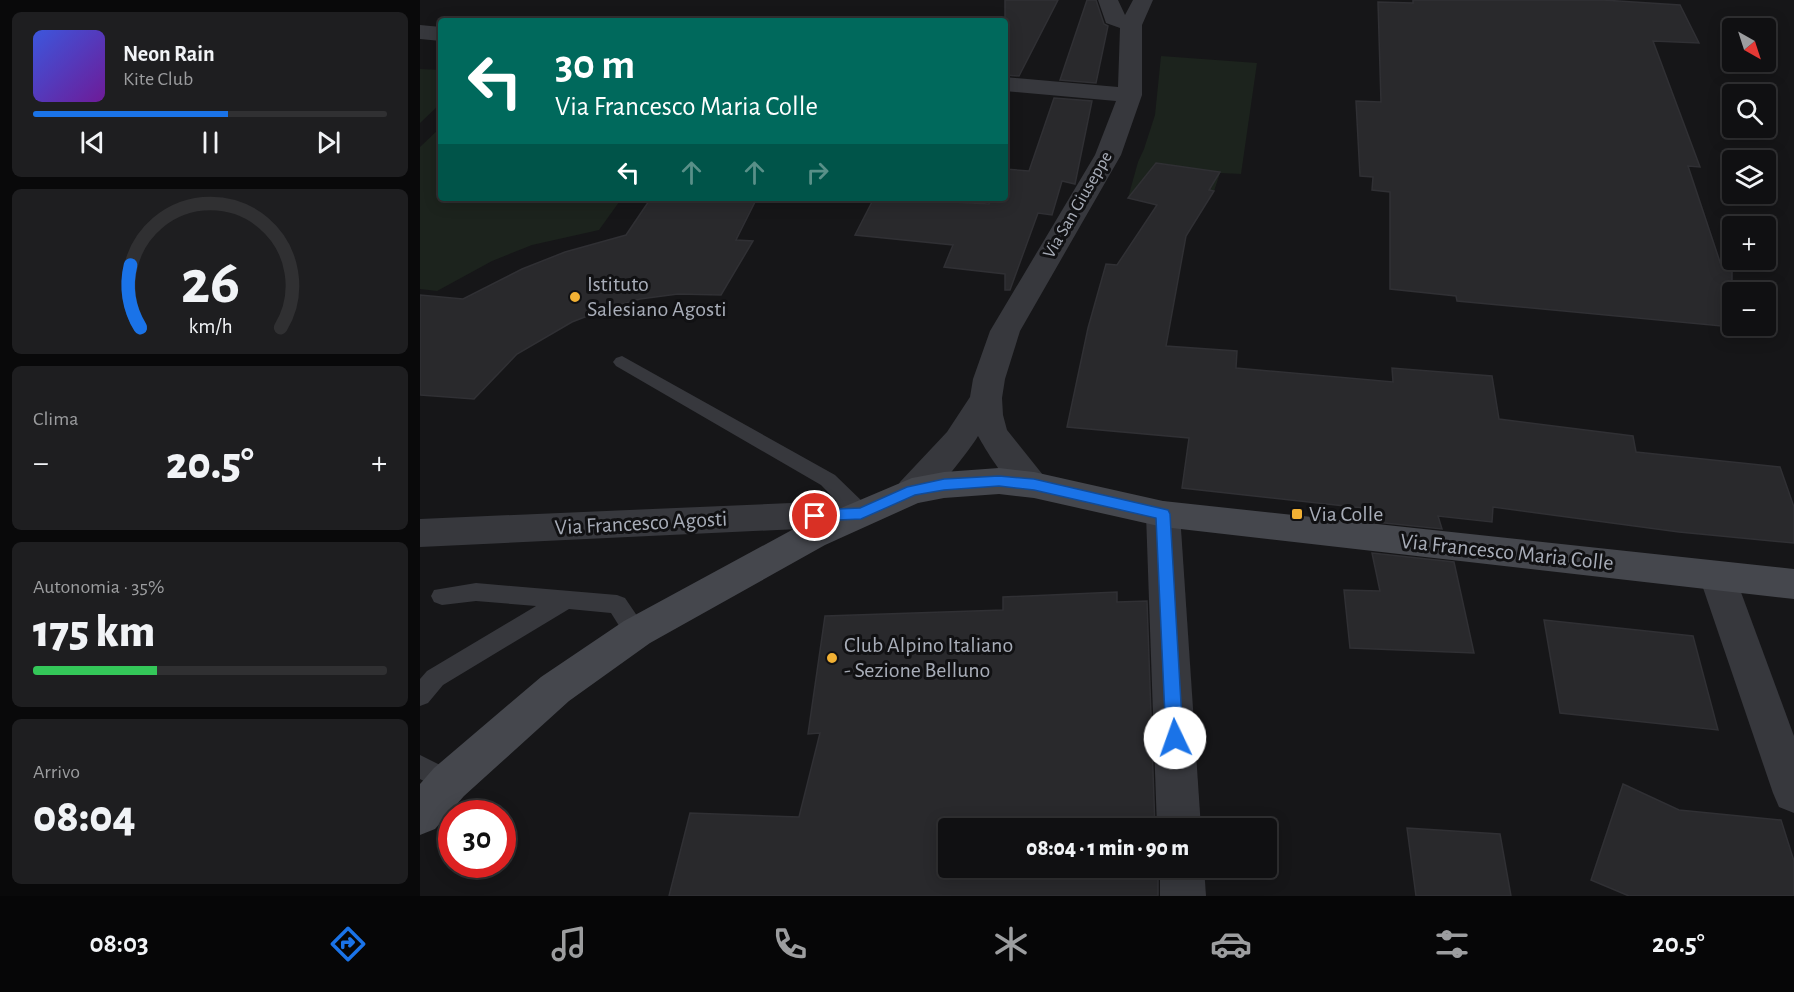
<!DOCTYPE html>
<html lang="it">
<head>
<meta charset="utf-8">
<style>
	:root { --surface:#101012; --page:#1e1e20; --text:#f1f3f6; --muted:#9c9d9f; --line:#303032; --accent:#1a73e8 }
	body { margin:0; font-family:"Alegreya Sans",sans-serif; background:var(--page); color:var(--text); height:100vh; display:flex; flex-direction:column; font-size:22px; white-space:nowrap }
	* { box-sizing:border-box; margin:0 }
	p { font-size:20px; color:var(--muted) }
	.icon { flex:none; width:33px; height:33px; fill:none; stroke:currentColor; stroke-width:2; stroke-linecap:round; stroke-linejoin:round }
	.map { position:relative; flex:1; overflow:hidden }
	.details { display:flex; flex-direction:column; gap:12px; padding:12px; background:#09090a; width:420px }
	.details>* { flex:none }
	.guide { position:absolute; left:18px; top:18px; width:570px; height:183px; border-radius:6px; box-shadow:0 3px 15px #0003,0 0 0 2px var(--line); background:#00695c; color:#fff; overflow:hidden }
	.needle { width:39px; rotate:141deg }
	.controls { position:absolute; left:1302px; top:18px; display:grid; gap:12px }
	.controls a { display:grid; place-items:center; width:54px; height:54px; border-radius:6px; background:var(--surface); box-shadow:0 3px 15px #0003,0 0 0 2px var(--line); font-size:30px }
	.speed { position:absolute; left:18px; top:800px; display:flex; gap:12px; font-size:30px; font-weight:700; text-align:center }
	.speed>* { display:grid; place-content:center; width:78px; height:78px; border-radius:50%; background:var(--surface); box-shadow:0 3px 15px #0003,0 0 0 2px var(--line); line-height:1 }
	.speed .limit { border:9px solid #d22; background:#fff; color:#111 }
	.pin { position:absolute; display:grid; place-items:center; width:51px; height:51px; color:#fff; margin:-26px; border:3px solid #fff; border-radius:50%; box-shadow:0 2px 6px #0007 }
	.me { position:absolute; width:66px; margin:-33px; rotate:357deg; stroke-linejoin:round; filter:drop-shadow(0 0 4px #0008) }
	.turn { display:flex; align-items:center; gap:21px; height:126px; padding:0 18px; font-size:27px }
	.turn .icon { width:78px; height:78px; stroke-width:2.5 }
	.turn b { display:block; font-size:42px; line-height:51px }
	.lanes { display:flex; align-items:center; height:57px; padding:0 18px; background:#0003; justify-content:center; gap:30px; direction:ltr }
	.lanes .off { opacity:.35 }
	.big { font-size:45px; font-weight:800; line-height:1.1 }
	.details .widget { flex:1; display:flex; flex-direction:column; justify-content:center; gap:9px; min-width:0; padding:0 21px; border-radius:9px; background:var(--page) }
	.details .dial { align-items:center; gap:0 }
	.dial svg { height:156px; overflow:visible; fill:none; stroke:var(--line); stroke-width:7; stroke-linecap:round; text-anchor:middle }
	.dial text { fill:var(--text); stroke:none }
	.song { display:flex; align-items:center; gap:18px }
	.cover { width:72px; height:72px; border-radius:9px; background:linear-gradient(135deg,hsl(230 70% 55%),hsl(280 70% 35%)) }
	.played { height:6px; border-radius:3px; background:linear-gradient(90deg,var(--accent) 55%,var(--line) 55%) }
	.keys { display:flex; justify-content:space-around; direction:ltr }
	.heat { display:flex; justify-content:space-between; align-items:center; font-size:33px; direction:ltr }
	.charge { height:9px; border-radius:4px; background:linear-gradient(90deg,#34c759 35%,var(--line) 0) }
	.trip { position:absolute; left:518px; top:818px; width:339px; height:60px; border-radius:6px; background:var(--surface); box-shadow:0 3px 15px #0003,0 0 0 2px var(--line); font-weight:800; line-height:60px; text-align:center }
	.menu { display:flex; height:96px; justify-content:space-around; align-items:center; background:#060607; color:var(--muted) }
	.menu .icon { width:42px; height:42px }
	.menu .active { color:var(--accent) }
	.menu b { font-size:27px; color:var(--text) }
	main { display:flex; flex:1; min-height:0 }
	.map>svg:first-child { display:block }
	.green { fill:#1c231d }
	.building { fill:#29292c; stroke:#303034; stroke-width:1.5 }
	.lines { fill:none; stroke-linecap:round; stroke-linejoin:round }
	.lane { fill:#37383d; fill-rule:evenodd }
	.street { fill:#37383d; fill-rule:evenodd }
	.secondary { fill:#45474d; fill-rule:evenodd }
	.route { fill:#1a73e8; stroke:#114b97; stroke-width:1.5 }
	.poi-dot { fill:#f2b134; stroke:#111113; stroke-width:2 }
	.labels { text-anchor:middle; dominant-baseline:central; stroke-width:6; stroke-linejoin:round; paint-order:stroke }
	.far-street-label { font-size:18px; fill:#a8adb8; stroke:#111113 }
	.poi-label { font-size:22px; fill:#a8adb8; stroke:#111113; text-anchor:start }
	.street-label { font-size:22px; fill:#a8adb8; stroke:#111113 }
</style>
</head>
<body>
<main>
<section class="details">
<div class="widget">
<div class="song"><i class="cover"></i><div><b>Neon Rain</b><p>Kite Club</p></div></div>
<div class="played"></div>
<div class="keys"><svg class="icon" aria-label="previous" viewBox="0 0 24 24"><path d="M18 5L8 12l10 7zM5 5v14"/></svg><svg class="icon" aria-label="pause" viewBox="0 0 24 24"><path d="M8 5v14M16 5v14"/></svg><svg class="icon" aria-label="next" viewBox="0 0 24 24"><path d="M6 5l10 7-10 7zM19 5v14"/></svg></div>
</div>
<div class="widget dial"><svg viewBox="0 0 100 80">
<path d="M14 69A42 42 0 1 1 86 69"/>
<path d="M14 69A42 42 0 0 1 9 37" stroke="#1a73e8"/>
<text x="50" y="56" font-size="32" font-weight="700">26</text>
<text x="50" y="72" font-size="11">km/h</text>
</svg></div>
<div class="widget"><p>Clima</p>
<div class="heat"><a>−</a><b class="big">20.5°</b><a>+</a></div>
</div>
<div class="widget"><p>Autonomia · 35%</p><b class="big">175 km</b><div class="charge"></div></div>
<div class="widget"><p>Arrivo</p><b class="big">08:04</b></div>
</section>
<div class="map">
<svg width="1374" height="896" viewBox="0 0 1374 896">
	<rect width="100%" height="100%" fill="#161618"/>
	<!-- green -->
	<g class="green">
		<polygon points="741,56 837,63 821,174 800,173 794,191 753,258 709,246 737,205 708,198 718,162 724,149 735,115"/>
		<polygon points="0,69 21,70 21,103 0,123"/>
		<polygon points="21,127 21,198 202,198 179,230 112,245 72,261 17,291 0,289 0,147"/>
	</g>
	<!-- building -->
	<g class="building">
		<polygon points="585,0 638,0 599,76 585,75"/>
		<polygon points="667,0 676,0 684,24 688,26 676,83 640,80"/>
		<polygon points="993,0 1183,0 1260,5 1279,43 1233,41 1280,167 1268,166 1301,265 1312,267 1312,327 1037,301 1036,296 970,289 970,192 952,190 953,177 940,176 936,101 961,102 958,2 993,3"/>
		<polygon points="634,98 672,101 655,184 642,181 632,215 618,213 590,290 585,290 585,274 524,267 533,245 435,235 454,198 569,204 571,198 585,198 585,169 609,171"/>
		<polygon points="736,163 800,172 789,190 794,191 766,236 746,346 817,351 816,368 973,382 972,368 1072,376 1079,419 1213,436 1216,452 1360,467 1374,507 1374,543 1259,532 1073,507 1072,522 1018,516 1022,529 946,521 943,508 762,488 769,438 647,427 668,328 686,264 697,265 737,205 708,198"/>
		<polygon points="231,198 337,198 316,240 333,241 301,295 258,294 220,299 188,308 152,322 97,354 54,399 0,395 0,295 43,299 102,269 145,252 206,235"/>
		<polygon points="952,553 1034,562 1054,653 930,648 924,590 960,591"/>
		<polygon points="697,592 697,602 727,601 735,828 528,828 528,867 738,867 738,896 249,896 270,813 379,817 400,733 388,734 405,616 583,610 583,597"/>
		<polygon points="1124,620 1273,636 1298,730 1140,713"/>
		<polygon points="1203,784 1259,810 1361,820 1374,861 1374,896 1209,896 1171,880"/>
		<polygon points="987,828 1080,834 1091,896 996,896"/>
	</g>
	<g class="lines">
		<!-- lane -->
		<g class="lane">
			<polygon points="202,356 415,475 448,507 451,513 448,519 441,521 434,519 401,485 196,366 193,362 196,358"/>
			<path d="M 56,583 L 197,595 L 205,598 L 228,632 L 225,639 C 207,645 200,626 191,613 L 149,609 L 23,685 L 8,703 L 0,706 L 0,679 L 7,671 L 116,606 L 56,601 L 22,605 L 14,602 L 11,596 L 14,590 Z"/>
			<polygon points="0,755 38,774 41,782 38,790 29,794 0,779"/>
		</g>
		<!-- street -->
		<g class="street">
			<path d="M 678,0 L 698,0 L 705,15 L 713,0 L 733,0 L 722,25 L 722,95 L 701,155 L 600,331 L 585,379 L 582,398 L 583,415 L 587,430 L 631,485 L 626,494 C 618,497 611,499 603,494 C 587,485 567,452 558,436 C 550,450 515,494 503,501 C 494,505 488,503 480,500 L 475,491 L 480,482 L 527,432 L 550,397 L 553,379 L 570,331 L 675,155 L 696,101 L 585,91 L 585,77 L 698,87 L 700,28 L 686,23 Z"/>
			<polygon points="0,25 21,27 21,41 0,39"/>
			<polygon points="441,500 453,504 458,513 453,522 441,526 0,547 0,519"/>
			<polygon points="743,501 755,505 760,514 781,828 737,828 726,514 731,505"/>
			<polygon points="1297,561 1310,566 1315,576 1374,736 1374,813 1359,807 1353,793 1279,576 1284,566"/>
			<polygon points="740,867 784,867 786,896 740,896"/>
		</g>
		<!-- secondary -->
		<polygon class="secondary" points="579,468 614,472 743,501 1374,569 1374,599 743,527 614,498 579,494 524,498 498,503 405,545 230,643 149,701 44,796 15,829 0,835 0,784 14,768 121,677 204,621 381,525 492,478 524,472"/>
	</g>
	<!-- route -->
	<polygon class="route" points="579,476 614,479 748,510 750,514 763,738 761,744 755,746 749,744 746,738 736,518 614,490 579,486 524,490 495,495 441,519 395,521 390,519 387,516 390,512 395,510 440,508 487,487 524,479"/>
	<!-- markers -->
	<g class="poi-dot">
		<circle cx="155" cy="297" r="6"/>
		<rect x="871" y="508" width="12" height="12" rx="3"/>
		<circle cx="412" cy="658" r="6"/>
	</g>
	<g class="labels">
		<!-- far-street labels -->
		<g class="far-street-label">
			<text transform="translate(658 205) rotate(-60)">Via San Giuseppe</text>
		</g>
		<!-- poi labels -->
		<g class="poi-label">
			<text x="167" y="284">Istituto<tspan x="167" dy="25">Salesiano Agosti</tspan></text>
			<text x="889" y="514">Via Colle</text>
			<text x="424" y="645">Club Alpino Italiano<tspan x="424" dy="25">- Sezione Belluno</tspan></text>
		</g>
		<!-- street labels -->
		<g class="street-label">
			<text transform="translate(221 523) rotate(-3)">Via Francesco Agosti</text>
			<text transform="translate(1087 552) rotate(6)">Via Francesco Maria Colle</text>
		</g>
	</g>
</svg>
<div class="controls">
<a><svg class="needle" viewBox="-14 -14 28 28"><path d="M0-13l5 13h-10z" fill="#e53935"/><path d="M0 13l5-13h-10z" fill="#9c9d9f"/></svg></a>
<a><svg class="icon" aria-label="search" viewBox="0 0 24 24"><circle cx="10" cy="10" r="6"/><path d="M15 15l6 6"/></svg></a>
<a><svg class="icon" aria-label="layers" viewBox="0 0 24 24"><path d="M12 4l9 5-9 5-9-5zM3 14l9 5 9-5"/></svg></a>
<a>+</a>
<a>−</a>
</div>
<div class="speed"><div class="limit">30</div></div>
<div class="pin" style="left:395px;top:516px;background:#d93025"><svg class="icon" aria-label="arrive" viewBox="0 0 24 24"><path d="M6 21V4h12l-3 4 3 4H6"/></svg></div>
<svg class="me" style="left:755px;top:738px" viewBox="-20 -20 40 40"><circle r="19" fill="#fff"/><path d="M0-13L10 11 0 6-10 11z" fill="#1a73e8"/></svg>
<div class="trip">08:04 · 1 min · 90 m</div>
<div class="guide">
<div class="turn"><svg class="icon" aria-label="left" viewBox="0 0 24 24"><path d="M17 20v-9H6M10 6l-5 5 5 5"/></svg><div><b>30 m</b>Via Francesco Maria Colle</div></div>
<div class="lanes"><svg class="icon" aria-label="left" viewBox="0 0 24 24"><path d="M17 20v-9H6M10 6l-5 5 5 5"/></svg><svg class="icon off" aria-label="ahead" viewBox="0 0 24 24"><path d="M12 20V5M6 11l6-6 6 6"/></svg><svg class="icon off" aria-label="ahead" viewBox="0 0 24 24"><path d="M12 20V5M6 11l6-6 6 6"/></svg><svg class="icon off" aria-label="right" viewBox="0 0 24 24"><path d="M7 20v-9h11M14 6l5 5-5 5"/></svg></div>
</div>
</div>
</main>
<nav class="menu">
<b>08:03</b>
<svg class="icon active" aria-label="directions" viewBox="0 0 24 24"><path d="M12 3l9 9-9 9-9-9zM9 14v-3h6M13 9l2 2-2 2"/></svg>
<svg class="icon" aria-label="music" viewBox="0 0 24 24"><path d="M9 18V5l10-2v13"/><circle cx="6" cy="18" r="3"/><circle cx="16" cy="16" r="3"/></svg>
<svg class="icon" aria-label="phone" viewBox="0 0 24 24"><path d="M5 4h4l2 5-3 2q2 4 5 5l2-3 5 2v4C11 20 4 13 5 4z"/></svg>
<svg class="icon" aria-label="climate" viewBox="0 0 24 24"><path d="M12 3v18M4 7l16 10M4 17L20 7"/></svg>
<svg class="icon" aria-label="car" viewBox="0 0 24 24"><path d="M5 17H2v-5l4-1 3-4h7l3 4 3 1v5h-3M9 17h6M6 11h13"/><circle cx="7" cy="17" r="2"/><circle cx="17" cy="17" r="2"/></svg>
<svg class="icon" aria-label="filters" viewBox="0 0 24 24"><path d="M4 7h16M4 17h16"/><circle cx="9" cy="7" r="2"/><circle cx="15" cy="17" r="2"/></svg>
<b>20.5°</b>
</nav>
</body>
</html>
